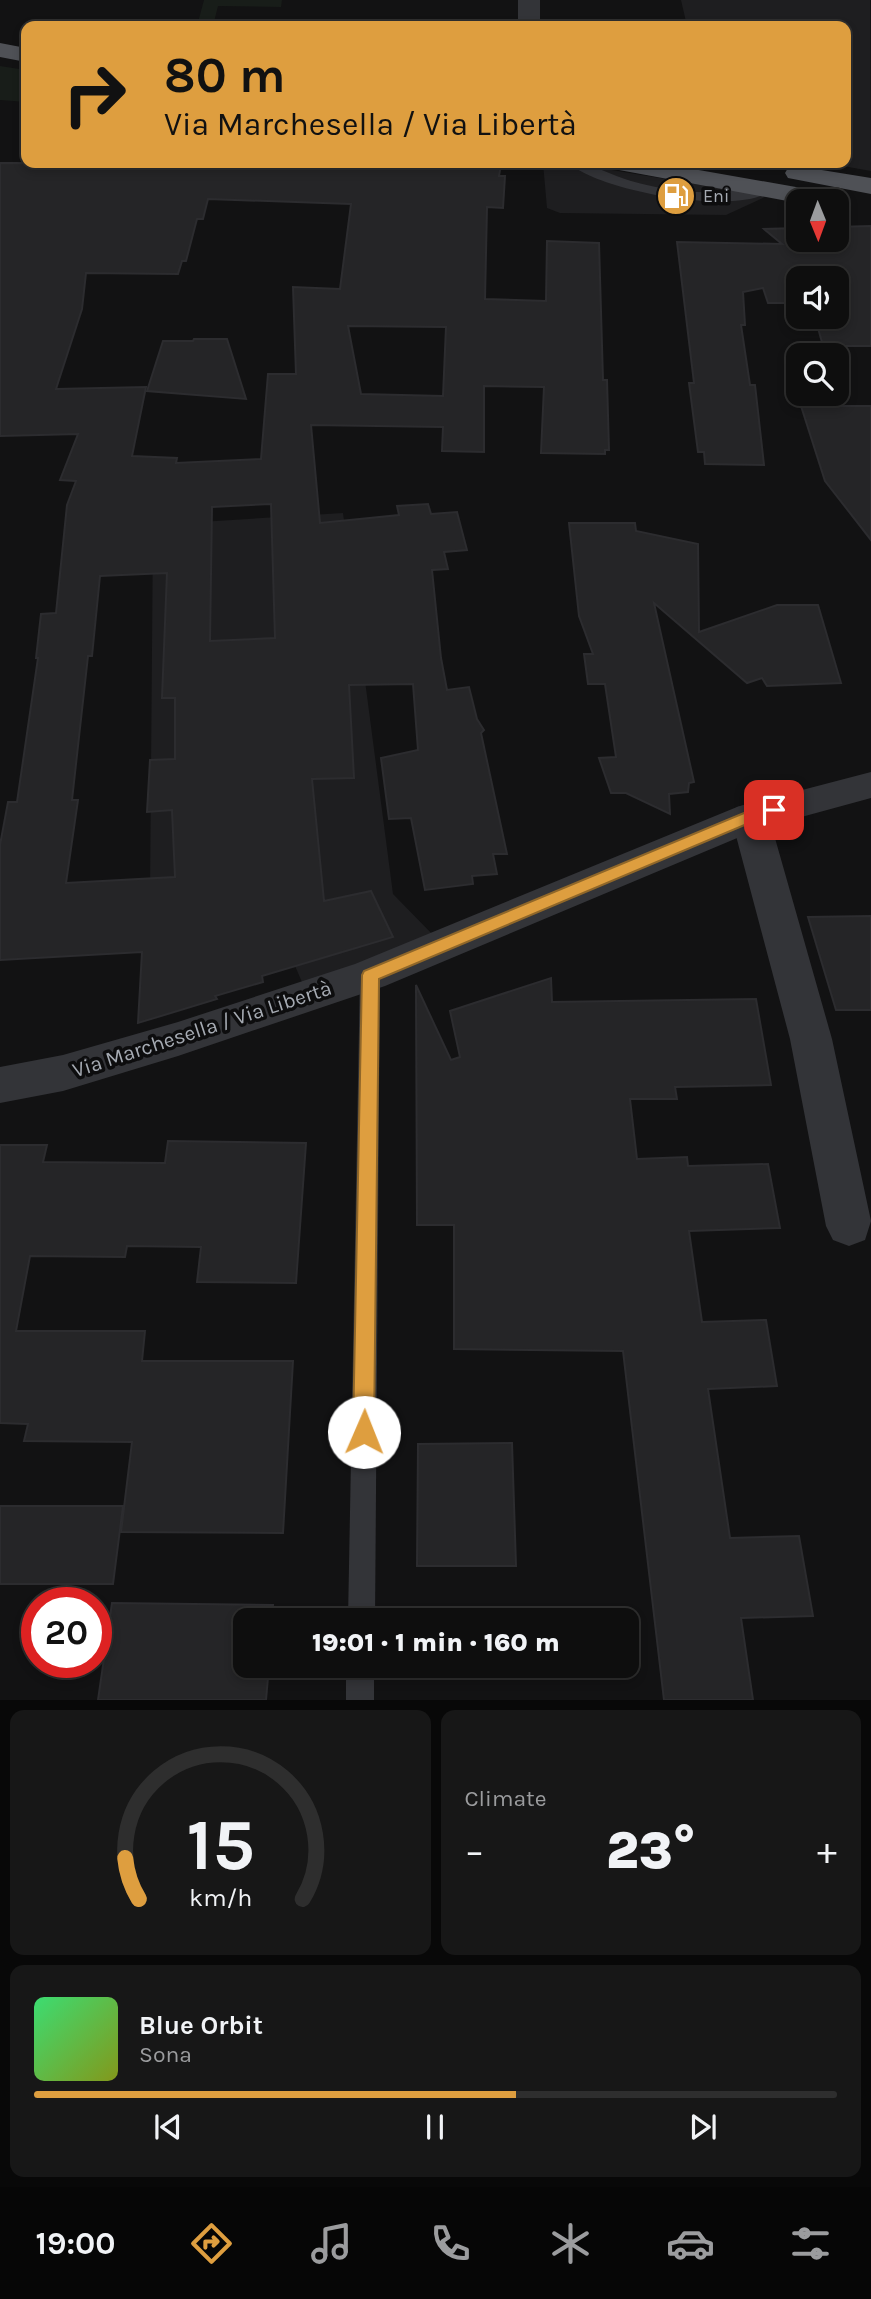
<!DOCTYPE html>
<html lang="en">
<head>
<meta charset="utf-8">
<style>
	:root { --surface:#0e0e0e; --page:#171717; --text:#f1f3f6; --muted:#9b9c9e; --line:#2e2e2e; --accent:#de9e3f }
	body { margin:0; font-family:Karla,sans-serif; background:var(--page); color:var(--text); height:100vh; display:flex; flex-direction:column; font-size:26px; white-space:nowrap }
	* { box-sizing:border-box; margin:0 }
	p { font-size:23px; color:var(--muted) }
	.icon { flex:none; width:38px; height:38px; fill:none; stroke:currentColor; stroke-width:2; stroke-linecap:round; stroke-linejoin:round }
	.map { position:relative; height:1700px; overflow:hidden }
	.panel { display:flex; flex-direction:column; gap:10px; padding:10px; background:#080808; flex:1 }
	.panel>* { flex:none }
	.guide { position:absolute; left:21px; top:21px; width:830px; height:147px; border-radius:14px; box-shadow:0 4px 10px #0003,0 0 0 2px var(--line); background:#de9e3f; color:#111; overflow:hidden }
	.needle { width:46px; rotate:179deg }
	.tools { position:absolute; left:786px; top:189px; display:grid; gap:14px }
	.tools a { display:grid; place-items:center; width:63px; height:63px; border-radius:14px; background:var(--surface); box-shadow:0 4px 10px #0003,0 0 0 2px var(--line); font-size:35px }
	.speed { position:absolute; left:21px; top:1587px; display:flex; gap:14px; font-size:35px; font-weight:700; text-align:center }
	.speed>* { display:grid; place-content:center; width:91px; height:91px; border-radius:50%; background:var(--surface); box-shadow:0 4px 10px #0003,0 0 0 2px var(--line); line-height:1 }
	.speed .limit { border:10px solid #d22; background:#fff; color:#111 }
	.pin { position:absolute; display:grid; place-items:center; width:60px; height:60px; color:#fff; margin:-30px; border-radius:14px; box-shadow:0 4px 10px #0006 }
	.me { position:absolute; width:77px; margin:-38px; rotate:1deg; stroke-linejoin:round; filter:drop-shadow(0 0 5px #0008) }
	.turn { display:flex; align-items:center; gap:24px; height:147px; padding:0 28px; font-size:32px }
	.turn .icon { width:91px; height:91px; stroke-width:2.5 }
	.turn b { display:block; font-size:49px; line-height:60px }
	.big { font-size:52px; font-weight:800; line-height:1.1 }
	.panel .card { flex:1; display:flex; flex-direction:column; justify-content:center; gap:10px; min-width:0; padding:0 24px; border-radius:14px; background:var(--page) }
	.panel .dial { align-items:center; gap:0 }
	.dial svg { height:182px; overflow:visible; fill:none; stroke:var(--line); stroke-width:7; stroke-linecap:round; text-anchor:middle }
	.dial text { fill:var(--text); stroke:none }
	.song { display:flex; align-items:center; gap:21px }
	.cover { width:84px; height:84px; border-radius:10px; background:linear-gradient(135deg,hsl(140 70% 55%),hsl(70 70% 35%)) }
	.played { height:7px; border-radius:4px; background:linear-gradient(90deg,var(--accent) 60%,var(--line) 60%) }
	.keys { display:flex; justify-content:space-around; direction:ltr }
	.heat { display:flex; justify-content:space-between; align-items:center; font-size:38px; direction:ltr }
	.panel .tiles { flex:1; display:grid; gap:10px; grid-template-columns:1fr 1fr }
	.card:last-child { grid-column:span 2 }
	.trip { position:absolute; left:233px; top:1608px; width:406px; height:70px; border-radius:14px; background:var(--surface); box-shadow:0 4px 10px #0003,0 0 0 2px var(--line); font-weight:800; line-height:70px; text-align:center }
	.tab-bar { display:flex; height:112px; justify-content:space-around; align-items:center; background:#060606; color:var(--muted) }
	.tab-bar .icon { width:49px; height:49px }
	.tab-bar .on { color:var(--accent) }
	.tab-bar b { font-size:32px; color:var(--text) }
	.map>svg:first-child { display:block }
	.built { fill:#1e1e20 }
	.green { fill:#181d19 }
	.building { fill:#252527; stroke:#2c2c2f; stroke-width:2; fill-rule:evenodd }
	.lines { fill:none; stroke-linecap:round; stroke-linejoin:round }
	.service { fill:#333438; fill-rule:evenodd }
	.minor { fill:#333438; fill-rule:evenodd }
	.tertiary { fill:#333438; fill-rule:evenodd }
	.primary { fill:#4f5156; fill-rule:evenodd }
	.route { fill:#de9e3f; stroke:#906729; stroke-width:2 }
	.labels { text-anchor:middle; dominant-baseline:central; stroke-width:7; stroke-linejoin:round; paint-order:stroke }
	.far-poi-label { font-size:18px; fill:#a5aab2; stroke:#0d0d0e; text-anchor:start }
	.street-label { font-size:21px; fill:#a5aab2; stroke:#0d0d0e }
</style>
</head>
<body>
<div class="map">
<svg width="871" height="1701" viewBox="0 0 871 1701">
	<rect width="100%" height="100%" fill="#121213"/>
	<!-- built -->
	<g class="built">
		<polygon points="681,0 870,0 871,171 826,163 845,163 845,26 687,26"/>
		<polygon points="543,163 570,163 767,196 726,215 560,213 547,208"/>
		<polygon points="343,513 393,894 435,937 305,989 279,929 150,895 153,525"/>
	</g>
	<!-- green -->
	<g class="green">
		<polygon points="204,0 282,0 281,7 218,6 213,26 197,26"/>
		<polygon points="0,66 26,70 26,102 0,100"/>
	</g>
	<!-- building -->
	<g class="building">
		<path d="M 0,163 L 501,164 L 499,176 L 505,176 L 503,208 L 487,207 L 485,299 L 546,301 L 547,241 L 599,243 L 603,380 L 607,380 L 609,450 L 605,450 L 605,454 L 541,453 L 544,387 L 484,386 L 484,452 L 442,451 L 443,427 L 311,425 L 320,523 L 399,515 L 397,506 L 428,504 L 431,514 L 457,512 L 467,550 L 444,552 L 448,569 L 432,570 L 441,658 L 447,690 L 469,687 L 477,719 L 484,730 L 481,733 L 507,854 L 493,854 L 497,874 L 472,876 L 473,884 L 425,890 L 411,818 L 389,819 L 381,758 L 418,750 L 413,684 L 349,685 L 354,778 L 312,779 L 324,901 L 371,891 L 393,937 L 262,976 L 263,982 L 215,996 L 217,999 L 138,1023 L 142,952 L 0,960 L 0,845 L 8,802 L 17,802 L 38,658 L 36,658 L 41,614 L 56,613 L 67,505 L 76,481 L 60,480 L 78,434 L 0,436 ZM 208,199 L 351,204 L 340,289 L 293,287 L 296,374 L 268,374 L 261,459 L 176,463 L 177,458 L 132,456 L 146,387 L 56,389 L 82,309 L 86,273 L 178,274 L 182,261 L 186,261 L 197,219 L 203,219 ZM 348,326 L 446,327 L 443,396 L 361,394 ZM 271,504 L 275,638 L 210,641 L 212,507 ZM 167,573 L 162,698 L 175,698 L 175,759 L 150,760 L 147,812 L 172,810 L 175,877 L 66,883 L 78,800 L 72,800 L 88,656 L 92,656 L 100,576 Z"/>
		<polygon points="871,226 871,346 823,346 815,317 836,317 836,278 798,278 798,303 768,303 763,288 743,292 745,325 741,325 750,385 755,385 764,465 705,464 704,452 698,452 689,383 694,383 677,242 782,244 764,229 798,228 798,240 836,240 836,227"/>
		<polygon points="194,339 227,339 246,399 147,391 163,341 193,341"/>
		<polygon points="801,406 871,406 871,540 825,481"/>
		<polygon points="569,523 635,523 636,531 698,544 699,632 777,605 818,605 841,683 767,686 762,678 747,683 654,603 694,782 689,783 688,792 669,794 670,814 626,793 611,793 599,758 616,757 605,684 588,684 584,654 593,654 579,616"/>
		<polygon points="871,916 871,1010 836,1010 808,917"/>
		<polygon points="551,978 552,1002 756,999 771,1085 675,1087 677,1099 630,1099 637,1159 687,1157 688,1166 768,1164 780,1228 689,1231 702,1322 766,1320 777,1386 708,1389 730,1538 799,1536 813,1616 741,1618 753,1700 664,1700 623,1351 454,1349 454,1225 417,1225 416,985 451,1060 460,1057 450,1011"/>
		<polygon points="168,1141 306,1143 296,1283 197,1282 201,1247 127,1246 125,1257 30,1256 16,1331 145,1331 142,1361 293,1361 283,1533 121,1532 132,1442 24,1441 28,1424 0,1423 0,1145 47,1145 43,1162 165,1163"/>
		<polygon points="512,1443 516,1566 417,1566 418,1444"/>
		<polygon points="0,1506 123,1506 113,1584 0,1584"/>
		<polygon points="112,1603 273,1605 272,1620 245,1620 245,1666 269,1666 266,1700 98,1700"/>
	</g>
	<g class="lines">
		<!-- service -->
		<g class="service">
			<path d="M 569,163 C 590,162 610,175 631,181 C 682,195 714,195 766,186 L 772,190 C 739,217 598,191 569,163 Z"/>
			<polygon points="370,967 377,969 380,975 375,1620 348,1620 360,975 363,969"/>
			<rect x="346" y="1666" width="28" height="35"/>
		</g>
		<!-- minor -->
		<g class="minor">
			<rect x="518" y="0" width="22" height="26"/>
			<polygon points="750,803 763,807 769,817 832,1039 871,1221 865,1240 849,1246 833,1240 826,1226 790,1039 731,817 737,807"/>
		</g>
		<!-- tertiary -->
		<polygon class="tertiary" points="871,772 871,798 761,828 385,986 178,1056 63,1091 0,1103 0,1067 63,1055 178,1022 355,964 737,807"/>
		<!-- primary -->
		<g class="primary">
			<polygon points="0,43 26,48 26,62 0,57"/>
			<polygon points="607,163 659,163 830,193 839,196 843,201 836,207 836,201 798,203 619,170 610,168"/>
			<polygon points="797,166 871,178 871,194 788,178 785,173 788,168"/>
		</g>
	</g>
	<!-- route -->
	<polygon class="route" points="774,805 780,806 782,810 780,814 754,821 379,979 374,1432 371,1439 364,1442 356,1439 353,1432 362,975 364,971 744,813"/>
	<!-- icons -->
	<defs>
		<symbol id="fuel-disc" viewBox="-11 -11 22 22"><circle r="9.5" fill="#de9e3f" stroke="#0d0d0e"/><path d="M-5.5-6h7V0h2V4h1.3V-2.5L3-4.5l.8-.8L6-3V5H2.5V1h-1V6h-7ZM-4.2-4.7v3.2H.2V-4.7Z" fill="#fff"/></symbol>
	</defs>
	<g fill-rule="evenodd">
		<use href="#fuel-disc" x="654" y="174" width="44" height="44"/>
	</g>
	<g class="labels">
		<!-- far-poi labels -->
		<g class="far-poi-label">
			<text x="703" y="196">Eni</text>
		</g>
		<!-- street labels -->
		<g class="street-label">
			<text transform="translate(202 1029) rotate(-18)">Via Marchesella / Via Libertà</text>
		</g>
	</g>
</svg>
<div class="tools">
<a><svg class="needle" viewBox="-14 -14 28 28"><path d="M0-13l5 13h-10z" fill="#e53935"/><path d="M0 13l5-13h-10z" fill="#9b9c9e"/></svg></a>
<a><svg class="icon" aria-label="sound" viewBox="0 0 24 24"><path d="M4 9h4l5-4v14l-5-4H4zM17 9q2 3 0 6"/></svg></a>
<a><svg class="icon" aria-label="search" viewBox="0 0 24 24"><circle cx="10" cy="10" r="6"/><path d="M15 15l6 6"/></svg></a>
</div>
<div class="speed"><div class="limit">20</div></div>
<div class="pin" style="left:774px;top:810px;background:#d93025"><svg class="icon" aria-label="arrive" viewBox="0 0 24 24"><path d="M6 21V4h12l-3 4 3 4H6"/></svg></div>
<svg class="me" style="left:364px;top:1432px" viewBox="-20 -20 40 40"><circle r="19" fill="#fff"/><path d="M0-13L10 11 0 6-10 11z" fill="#de9e3f"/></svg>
<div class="trip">19:01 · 1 min · 160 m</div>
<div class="guide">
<div class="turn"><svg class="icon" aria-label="right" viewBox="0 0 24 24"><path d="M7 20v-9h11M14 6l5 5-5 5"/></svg><div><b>80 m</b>Via Marchesella / Via Libertà</div></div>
</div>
</div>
<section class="panel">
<div class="tiles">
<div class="card dial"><svg viewBox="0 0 100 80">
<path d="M14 69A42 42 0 1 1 86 69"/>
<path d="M14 69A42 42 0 0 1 8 51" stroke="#de9e3f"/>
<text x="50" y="56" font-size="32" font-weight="700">15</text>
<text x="50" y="72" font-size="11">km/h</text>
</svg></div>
<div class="card"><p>Climate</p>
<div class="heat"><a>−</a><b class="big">23°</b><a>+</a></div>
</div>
<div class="card">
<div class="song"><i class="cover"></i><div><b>Blue Orbit</b><p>Sona</p></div></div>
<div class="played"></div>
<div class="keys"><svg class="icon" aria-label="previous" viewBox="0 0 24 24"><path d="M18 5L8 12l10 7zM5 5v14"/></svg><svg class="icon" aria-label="pause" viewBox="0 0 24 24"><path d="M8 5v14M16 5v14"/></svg><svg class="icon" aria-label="next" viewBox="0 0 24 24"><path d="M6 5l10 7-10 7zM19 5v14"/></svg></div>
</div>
</div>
</section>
<nav class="tab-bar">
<b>19:00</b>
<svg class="icon on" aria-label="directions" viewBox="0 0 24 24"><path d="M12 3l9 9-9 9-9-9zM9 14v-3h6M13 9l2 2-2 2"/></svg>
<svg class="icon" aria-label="music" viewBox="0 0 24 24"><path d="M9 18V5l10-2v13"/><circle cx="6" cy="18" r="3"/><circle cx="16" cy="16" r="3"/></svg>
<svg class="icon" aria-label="phone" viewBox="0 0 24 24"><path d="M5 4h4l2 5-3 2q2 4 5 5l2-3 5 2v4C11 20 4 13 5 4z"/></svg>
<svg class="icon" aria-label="climate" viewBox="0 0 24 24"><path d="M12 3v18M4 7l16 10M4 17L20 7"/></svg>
<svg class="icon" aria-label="car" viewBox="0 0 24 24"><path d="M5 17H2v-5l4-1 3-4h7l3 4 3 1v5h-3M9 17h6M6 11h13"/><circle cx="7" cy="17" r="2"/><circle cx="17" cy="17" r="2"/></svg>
<svg class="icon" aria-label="filters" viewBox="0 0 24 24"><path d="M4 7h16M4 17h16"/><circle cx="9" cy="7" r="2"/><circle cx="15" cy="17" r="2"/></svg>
</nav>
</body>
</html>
